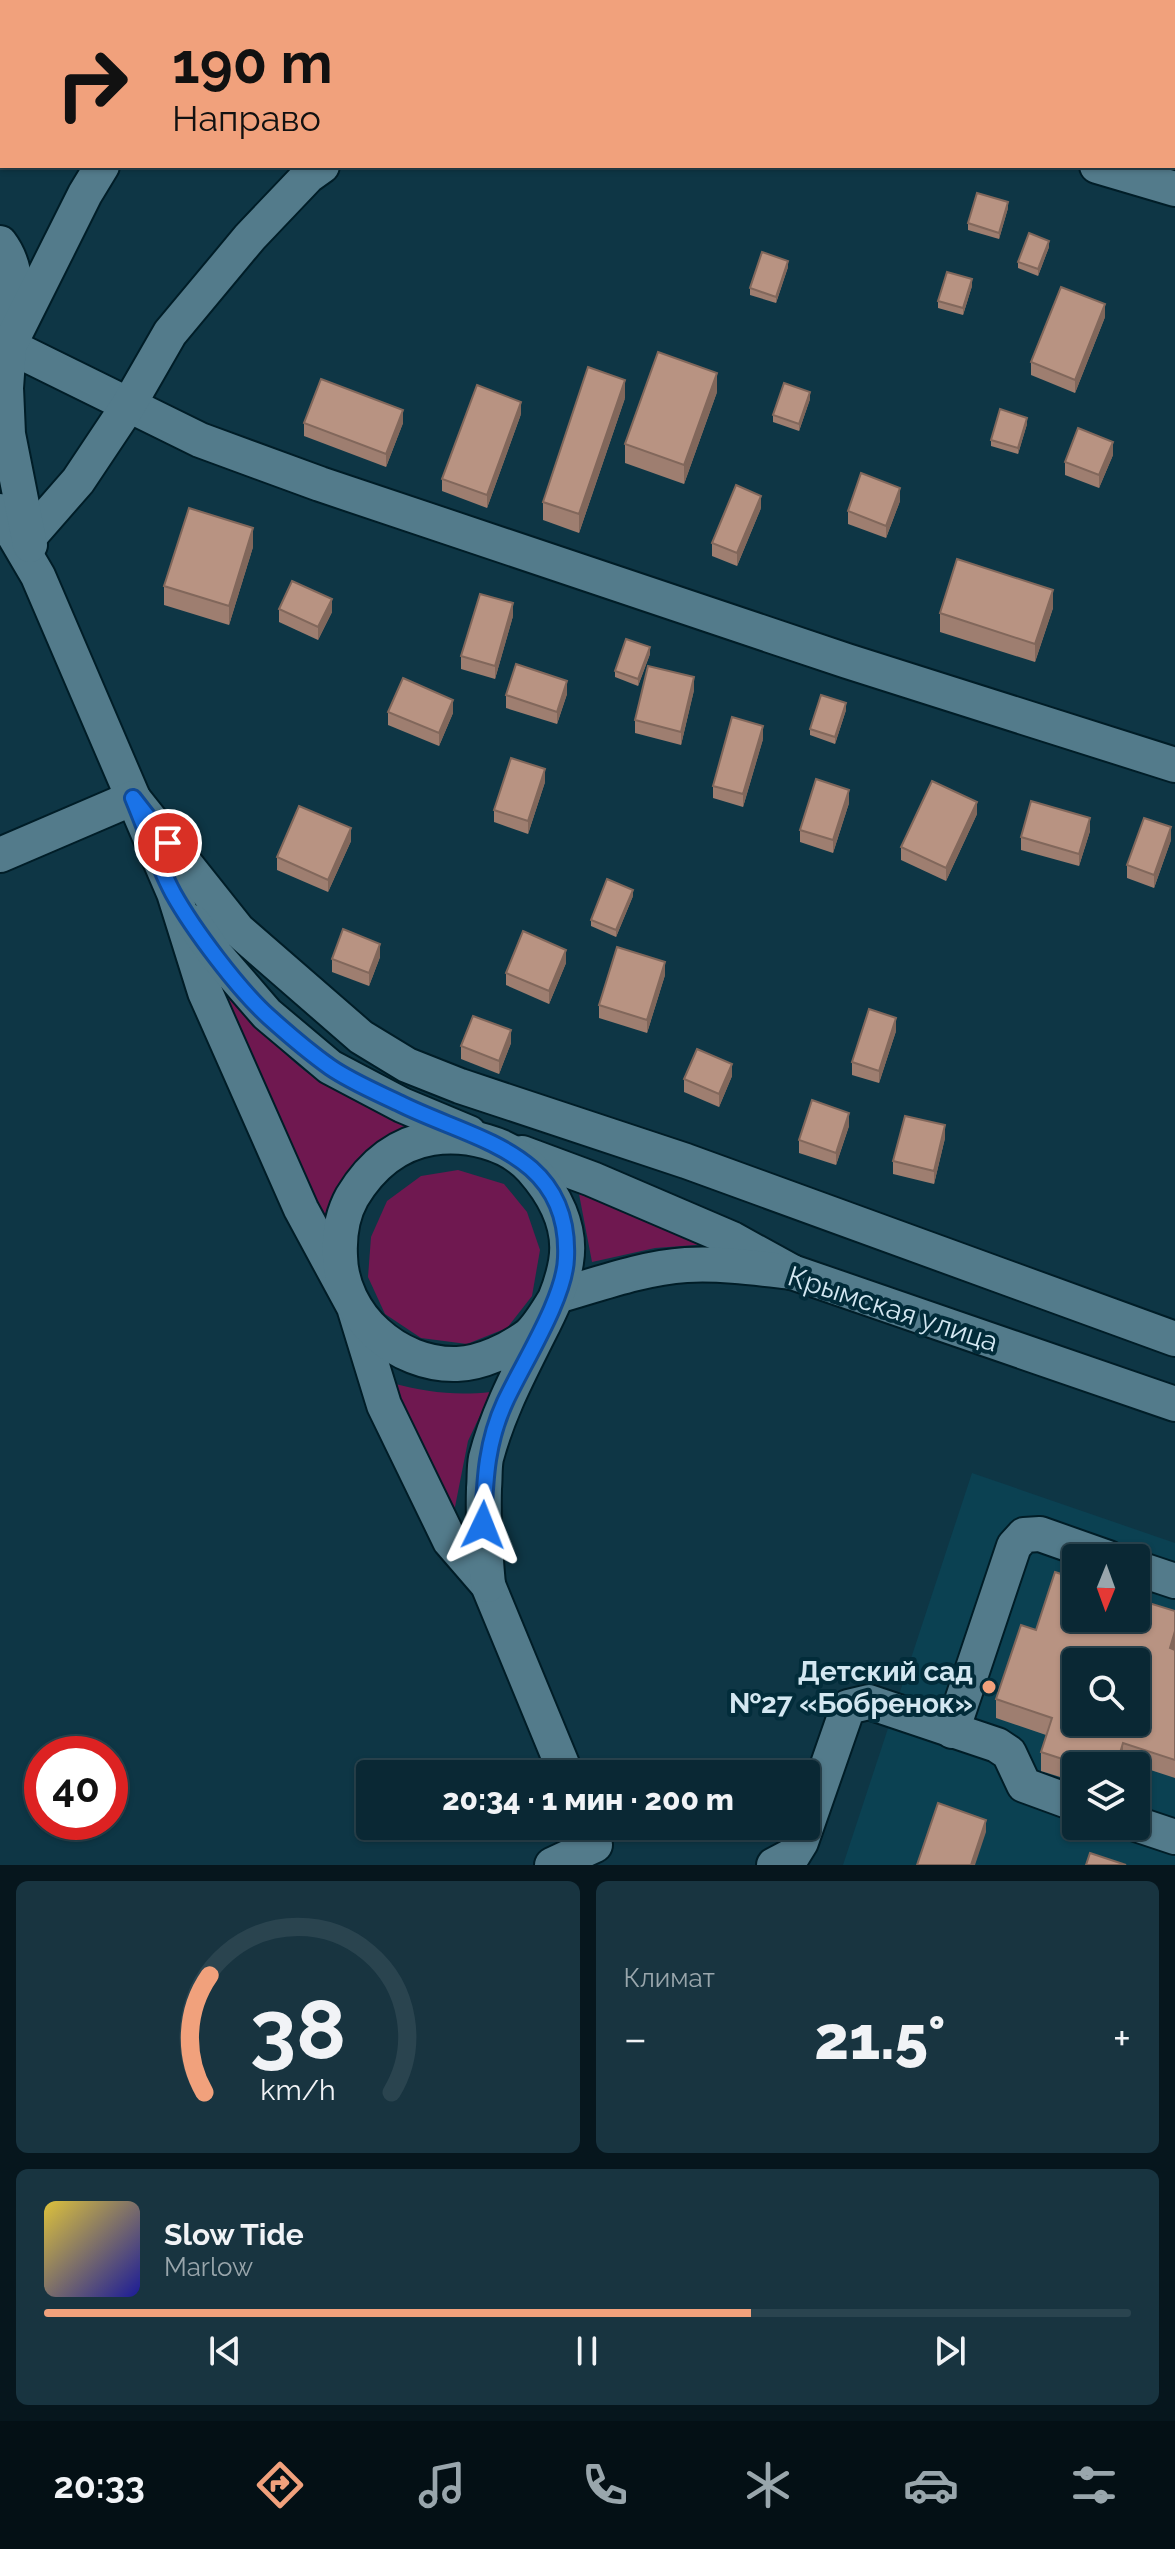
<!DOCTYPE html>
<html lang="ru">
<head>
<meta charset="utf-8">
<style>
	:root { --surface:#0a2834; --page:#183440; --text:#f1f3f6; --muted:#99a6ac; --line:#2a444f; --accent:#f1a17c }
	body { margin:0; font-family:Raleway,sans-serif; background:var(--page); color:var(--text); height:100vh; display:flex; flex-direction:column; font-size:30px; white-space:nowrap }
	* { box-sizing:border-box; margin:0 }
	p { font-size:26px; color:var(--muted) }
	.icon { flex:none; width:44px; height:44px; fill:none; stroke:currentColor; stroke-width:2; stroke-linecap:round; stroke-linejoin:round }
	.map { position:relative; height:1865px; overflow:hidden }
	.details { display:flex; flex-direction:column; gap:16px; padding:16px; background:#06161d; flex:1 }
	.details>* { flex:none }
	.hud { position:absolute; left:0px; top:0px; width:1176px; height:168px; box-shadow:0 2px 6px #0004,0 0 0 2px var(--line); background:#f1a17c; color:#111; overflow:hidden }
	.needle { width:52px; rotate:181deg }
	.controls { position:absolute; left:1062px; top:1544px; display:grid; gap:16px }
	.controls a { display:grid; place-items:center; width:88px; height:88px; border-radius:8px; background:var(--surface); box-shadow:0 2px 6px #0004,0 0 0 2px var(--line); font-size:40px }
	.speed { position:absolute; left:24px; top:1736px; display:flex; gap:16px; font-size:40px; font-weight:700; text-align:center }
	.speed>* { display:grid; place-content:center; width:104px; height:104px; border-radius:50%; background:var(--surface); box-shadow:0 2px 6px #0004,0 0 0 2px var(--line); line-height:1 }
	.speed .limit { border:12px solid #d22; background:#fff; color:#111 }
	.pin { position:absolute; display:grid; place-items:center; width:68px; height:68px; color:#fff; margin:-34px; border:4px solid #fff; border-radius:50%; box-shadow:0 2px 8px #0007 }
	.me { position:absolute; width:88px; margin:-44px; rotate:2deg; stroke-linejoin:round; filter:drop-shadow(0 0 6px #0008) }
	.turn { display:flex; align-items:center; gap:28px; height:168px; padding:0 40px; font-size:36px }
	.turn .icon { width:104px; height:104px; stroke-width:2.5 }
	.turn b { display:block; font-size:56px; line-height:68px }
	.big { font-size:60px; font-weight:800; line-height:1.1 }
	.details .card { flex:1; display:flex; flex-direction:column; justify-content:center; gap:12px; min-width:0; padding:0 28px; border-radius:12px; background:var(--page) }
	.details .dial { align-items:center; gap:0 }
	.dial svg { height:208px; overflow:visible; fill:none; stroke:var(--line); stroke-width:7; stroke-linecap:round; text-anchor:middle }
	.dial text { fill:var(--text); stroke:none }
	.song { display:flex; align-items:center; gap:24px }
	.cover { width:96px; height:96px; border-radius:12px; background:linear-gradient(135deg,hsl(50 70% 55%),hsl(240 70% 35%)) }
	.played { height:8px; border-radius:4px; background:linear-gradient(90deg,var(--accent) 65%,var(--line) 65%) }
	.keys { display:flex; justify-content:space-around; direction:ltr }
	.heat { display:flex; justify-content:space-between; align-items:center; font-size:44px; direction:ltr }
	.details .tiles { flex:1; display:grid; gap:16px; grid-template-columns:1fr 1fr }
	.card:last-child { grid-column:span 2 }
	.trip { position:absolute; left:356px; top:1760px; width:464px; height:80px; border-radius:8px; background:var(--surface); box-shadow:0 2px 6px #0004,0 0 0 2px var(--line); font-weight:800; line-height:80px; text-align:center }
	.tab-bar { display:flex; height:128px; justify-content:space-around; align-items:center; background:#041015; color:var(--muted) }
	.tab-bar .icon { width:56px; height:56px }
	.tab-bar .on { color:var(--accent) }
	.tab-bar b { font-size:36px; color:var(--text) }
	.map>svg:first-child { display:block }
	.built { fill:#0b4152; fill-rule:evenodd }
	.green { fill:#6f1850 }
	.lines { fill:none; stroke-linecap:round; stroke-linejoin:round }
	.minor-casing { stroke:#001d27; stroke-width:38 }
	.minor { stroke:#537b8b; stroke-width:34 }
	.wall { fill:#9e7e70 }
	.shaded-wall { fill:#81675b }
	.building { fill:#b89382; stroke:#81675b; stroke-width:2; fill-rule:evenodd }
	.route-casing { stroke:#114b97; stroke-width:20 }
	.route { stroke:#1a73e8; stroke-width:14 }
	.poi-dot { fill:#f1a17c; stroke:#022c3a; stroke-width:3 }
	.labels { text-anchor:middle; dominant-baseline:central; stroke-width:8; stroke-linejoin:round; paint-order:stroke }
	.street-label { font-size:28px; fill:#d3e7f1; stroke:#022c3a }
	.poi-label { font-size:28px; font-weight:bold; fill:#d3e7f1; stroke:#022c3a; text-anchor:end }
</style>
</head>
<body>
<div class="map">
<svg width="1175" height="1865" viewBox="0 0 1175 1865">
	<rect width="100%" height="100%" fill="#0e3645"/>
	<!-- built -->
	<path class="built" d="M 972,1473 L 1175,1543 L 1175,1865 L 843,1865 ZM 1076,1558 L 1136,1558 L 1136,1618 L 1076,1618 ZM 1076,1662 L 1136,1662 L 1136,1722 L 1076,1722 ZM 1076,1766 L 1136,1766 L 1136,1826 L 1076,1826 Z"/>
	<!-- green -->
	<g class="green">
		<path d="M 210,972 C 240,1006 270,1043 305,1071 C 334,1093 377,1110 410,1126 L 366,1154 L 340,1182 L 324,1217 L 280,1131 Z"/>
		<polygon points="458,1170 504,1184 527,1212 540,1250 532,1296 507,1328 467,1344 421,1338 385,1314 368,1277 371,1237 387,1201 421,1176"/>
		<polygon points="579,1194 672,1226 709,1244 655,1248 592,1262"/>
		<path d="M 391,1383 C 427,1392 454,1396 491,1392 L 468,1441 L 454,1512 Z"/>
	</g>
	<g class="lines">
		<defs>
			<g id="minor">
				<polyline points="150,2 153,0"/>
				<polyline points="240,2 243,0"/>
				<polyline points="0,122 2,120"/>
				<polyline points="1097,166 1175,189"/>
				<path d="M 0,243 C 19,268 16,297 12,327"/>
				<polyline points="9,346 200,440 320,484 847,661 1175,765"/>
				<polyline points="0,511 38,576 174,893 205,992 301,1209 354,1307 384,1405 450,1541 488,1585 566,1774"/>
				<polyline points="29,537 78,481 128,406 170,333 250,237 308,176 322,166"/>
				<polyline points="30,545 8,434 6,388 9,346 85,194 102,166"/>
				<polyline points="0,855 133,798 238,930 361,1037 407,1065 460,1086 686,1161 1175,1339"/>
				<polyline points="193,922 216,955 267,1014 330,1067 402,1105 469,1133"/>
				<polyline points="522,1153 592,1179 732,1239 792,1272"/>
				<path d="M 557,1296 C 599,1284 642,1268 686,1265 C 721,1263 757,1268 792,1272 L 1175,1404"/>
				<polyline points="1136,1568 1175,1581"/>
				<path d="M 488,1585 C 485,1553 483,1521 484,1488 C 485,1478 484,1468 486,1458 C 497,1416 516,1379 535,1341 C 548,1315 561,1291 566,1262 C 572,1227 554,1194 532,1169 C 508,1142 466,1133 432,1138 C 396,1144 370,1167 352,1197 C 342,1215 339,1236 340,1256 C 341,1315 397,1366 457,1364 C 482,1363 509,1350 529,1335 C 540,1325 549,1308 557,1296"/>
				<polyline points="952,1731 1014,1546 1024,1535 1040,1534 1108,1558"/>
				<polyline points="1136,1824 1175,1837"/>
				<polyline points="552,1865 595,1845"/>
				<polyline points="774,1865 793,1855 801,1842 848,1707 869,1702 997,1745 1009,1753 1024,1785 1076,1804"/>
			</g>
		</defs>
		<!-- minor casing -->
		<use href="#minor" class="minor-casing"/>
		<!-- minor -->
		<use href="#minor" class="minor"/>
	</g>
	<!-- wall -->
	<g class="wall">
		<polygon points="1008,208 999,239 968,230 968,223"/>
		<polygon points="1049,247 1038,276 1018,268 1018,262"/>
		<polygon points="788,267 776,303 750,295 750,288"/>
		<polygon points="972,286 963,315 938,308 938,301"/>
		<polygon points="1105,317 1075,393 1031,375 1031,362"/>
		<polygon points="717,392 684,484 625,463 625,444"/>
		<polygon points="625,398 579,533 543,520 543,502"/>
		<polygon points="810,399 799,431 773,422 773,415"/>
		<polygon points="521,414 487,508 442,491 442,479"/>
		<polygon points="304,423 403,423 386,467 304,436"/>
		<polygon points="1027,424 1018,454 991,446 991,440"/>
		<polygon points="1113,455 1099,488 1065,475 1065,462"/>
		<polygon points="900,501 886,538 848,524 848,511"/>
		<polygon points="761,508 737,566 712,556 712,543"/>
		<polygon points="253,547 229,625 164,605 164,586"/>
		<polygon points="1053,608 1035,662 940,632 940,613"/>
		<polygon points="279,609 332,612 318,640 279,622"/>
		<polygon points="513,616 495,679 461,669 461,656"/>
		<polygon points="650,654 638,686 615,677 615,671"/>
		<polygon points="694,690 681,745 635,733 635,720"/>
		<polygon points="567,694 557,724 506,708 506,695"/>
		<polygon points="846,710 835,744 810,735 810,729"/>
		<polygon points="388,712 453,713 439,746 388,725"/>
		<polygon points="763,739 743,807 713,798 713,786"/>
		<polygon points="545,782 528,834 494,822 494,810"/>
		<polygon points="849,803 833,853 800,842 800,830"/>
		<polygon points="977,814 946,881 901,860 901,847"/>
		<polygon points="1090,831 1079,866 1021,850 1021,837"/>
		<polygon points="1171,840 1154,888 1127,878 1127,865"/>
		<polygon points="351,841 328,892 277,870 277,857"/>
		<polygon points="633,896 616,937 591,926 591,920"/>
		<polygon points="380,957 369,986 332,972 332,959"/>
		<polygon points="566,963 549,1004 506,985 506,973"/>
		<polygon points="665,975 647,1033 599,1018 599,1005"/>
		<polygon points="896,1031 879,1083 852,1075 852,1062"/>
		<polygon points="511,1043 499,1074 461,1059 461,1046"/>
		<polygon points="732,1076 719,1107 684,1092 684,1079"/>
		<polygon points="849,1126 836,1165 799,1153 799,1140"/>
		<polygon points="945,1138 934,1184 893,1174 893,1161"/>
		<polygon points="1175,1611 1175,1778 1123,1761 1122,1766 1076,1766 1076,1782 1041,1771 1041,1752 1046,1735 996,1718 996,1699 1036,1630"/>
	</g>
	<!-- shaded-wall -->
	<g class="shaded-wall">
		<polygon points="1008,202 1008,208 999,239 999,233"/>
		<polygon points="1049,241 1049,247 1038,276 1038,269"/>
		<polygon points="788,261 788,267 776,303 776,297"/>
		<polygon points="972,279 972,286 963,315 963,308"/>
		<polygon points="1105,304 1105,317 1075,393 1075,380"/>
		<polygon points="717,373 717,392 684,484 684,465"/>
		<polygon points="625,380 625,398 579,533 579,514"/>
		<polygon points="810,392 810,399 799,431 799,424"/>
		<polygon points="521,402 521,414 487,508 487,495"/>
		<polygon points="403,410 403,423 386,467 386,454"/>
		<polygon points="1027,418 1027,424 1018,454 1018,448"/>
		<polygon points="1113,442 1113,455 1099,488 1099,475"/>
		<polygon points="900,488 900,501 886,538 886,526"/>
		<polygon points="761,496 761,508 737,566 737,553"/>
		<polygon points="253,528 253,547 229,625 229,606"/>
		<polygon points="1053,590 1053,608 1035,662 1035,644"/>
		<polygon points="332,599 332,612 318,640 318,627"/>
		<polygon points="513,603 513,616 495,679 495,666"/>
		<polygon points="650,647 650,654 638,686 638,679"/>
		<polygon points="694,677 694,690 681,745 681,732"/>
		<polygon points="567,681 567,694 557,724 557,712"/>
		<polygon points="453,700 453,713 439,746 439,733"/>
		<polygon points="846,703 846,710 835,744 835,737"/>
		<polygon points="763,726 763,739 743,807 743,794"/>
		<polygon points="545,769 545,782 528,834 528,821"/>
		<polygon points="849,790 849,803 833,853 833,840"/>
		<polygon points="977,802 977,814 946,881 946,868"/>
		<polygon points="1090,818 1090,831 1079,866 1079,854"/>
		<polygon points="1171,827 1171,840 1154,888 1154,875"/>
		<polygon points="351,828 351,841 328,892 328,880"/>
		<polygon points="633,890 633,896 616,937 616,930"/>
		<polygon points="380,944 380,957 369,986 369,973"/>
		<polygon points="566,950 566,963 549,1004 549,991"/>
		<polygon points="665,962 665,975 647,1033 647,1020"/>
		<polygon points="896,1018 896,1031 879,1083 879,1071"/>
		<polygon points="511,1030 511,1043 499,1074 499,1061"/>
		<polygon points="732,1064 732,1076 719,1107 719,1094"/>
		<polygon points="849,1113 849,1126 836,1165 836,1153"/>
		<polygon points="945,1125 945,1138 934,1184 934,1171"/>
		<polygon points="1175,1631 1175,1650 1170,1648"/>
		<polygon points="1123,1743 1123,1761 1122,1766 1116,1766"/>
		<polygon points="986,1820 986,1832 975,1865 971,1865"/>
	</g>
	<!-- building -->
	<g class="building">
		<polygon points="1040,0 1058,0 1065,2 1039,2"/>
		<polygon points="977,193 1008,202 999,233 968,223"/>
		<polygon points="1029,233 1049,241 1038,269 1018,262"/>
		<polygon points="762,252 788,261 776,297 750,288"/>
		<polygon points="947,272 972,279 963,308 938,301"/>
		<polygon points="1061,287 1105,304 1075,380 1031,362"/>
		<polygon points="658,352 717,373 684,465 625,444"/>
		<polygon points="588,367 625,380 579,514 543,502"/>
		<polygon points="321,379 403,410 386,454 304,423"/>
		<polygon points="784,383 810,392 799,424 773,415"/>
		<polygon points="477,385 521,402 487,495 442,479"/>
		<polygon points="1000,409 1027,418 1018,448 991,440"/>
		<polygon points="1078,428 1113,442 1099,475 1065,462"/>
		<polygon points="861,473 900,488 886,526 848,511"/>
		<polygon points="736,485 761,496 737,553 712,543"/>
		<polygon points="189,508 253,528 229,606 164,586"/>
		<polygon points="957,559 1053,590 1035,644 940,613"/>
		<polygon points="292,581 332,599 318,627 279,609"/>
		<polygon points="480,594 513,603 495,666 461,656"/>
		<polygon points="626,639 650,647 638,679 615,671"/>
		<polygon points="516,664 567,681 557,712 506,695"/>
		<polygon points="648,666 694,677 681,732 635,720"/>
		<polygon points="403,678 453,700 439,733 388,712"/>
		<polygon points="821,695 846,703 835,737 810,729"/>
		<polygon points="732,717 763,726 743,794 713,786"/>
		<polygon points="511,758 545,769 528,821 494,810"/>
		<polygon points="816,779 849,790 833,840 800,830"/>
		<polygon points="932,781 977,802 946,868 901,847"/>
		<polygon points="1031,801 1090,818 1079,854 1021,837"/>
		<polygon points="299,806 351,828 328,880 277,857"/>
		<polygon points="1144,818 1171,827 1154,875 1127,865"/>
		<polygon points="607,879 633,890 616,930 591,920"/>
		<polygon points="343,929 380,944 369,973 332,959"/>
		<polygon points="523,931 566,950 549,991 506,973"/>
		<polygon points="617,947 665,962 647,1020 599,1005"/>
		<polygon points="869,1009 896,1018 879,1071 852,1062"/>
		<polygon points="473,1016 511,1030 499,1061 461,1046"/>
		<polygon points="697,1049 732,1064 719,1094 684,1079"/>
		<polygon points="812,1100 849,1113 836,1153 799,1140"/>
		<polygon points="905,1116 945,1125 934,1171 893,1161"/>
		<path d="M 1055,1572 L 1076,1579 L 1076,1618 L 1136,1618 L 1136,1599 L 1175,1611 L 1175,1631 L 1170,1648 L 1175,1650 L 1175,1760 L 1123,1743 L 1116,1766 L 1084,1766 L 1041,1752 L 1052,1718 L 996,1699 L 1021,1625 L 1036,1630 ZM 1076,1662 L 1136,1662 L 1136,1722 L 1076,1722 Z"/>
		<polygon points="938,1803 986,1820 971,1865 917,1865"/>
		<polygon points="1090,1853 1126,1865 1086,1865"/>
	</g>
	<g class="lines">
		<defs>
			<path id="route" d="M 168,843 L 133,798 C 146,829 157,863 173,893 C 193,929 238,989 269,1017 C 288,1034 309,1052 330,1067 C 350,1081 376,1092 399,1103 C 472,1140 571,1151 566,1258 C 565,1298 523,1363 505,1402 C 486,1443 485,1481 483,1525"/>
		</defs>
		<!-- route casing -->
		<use href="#route" class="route-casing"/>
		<!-- route -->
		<use href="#route" class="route"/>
	</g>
	<!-- markers -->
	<circle class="poi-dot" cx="989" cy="1687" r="8"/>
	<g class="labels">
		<!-- street labels -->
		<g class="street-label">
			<text transform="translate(893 1309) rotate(18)">Крымская улица</text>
		</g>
		<!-- poi labels -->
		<g class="poi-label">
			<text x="973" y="1671">Детский сад<tspan x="973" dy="32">№27 «Бобренок»</tspan></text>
		</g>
	</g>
</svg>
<div class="controls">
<a><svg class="needle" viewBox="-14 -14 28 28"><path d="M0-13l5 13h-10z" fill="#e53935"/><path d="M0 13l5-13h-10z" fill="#99a6ac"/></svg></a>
<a><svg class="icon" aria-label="search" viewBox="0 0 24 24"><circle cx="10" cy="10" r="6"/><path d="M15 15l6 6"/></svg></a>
<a><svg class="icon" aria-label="layers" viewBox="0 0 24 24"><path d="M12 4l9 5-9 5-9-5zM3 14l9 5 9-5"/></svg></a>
</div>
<div class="speed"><div class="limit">40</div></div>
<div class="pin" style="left:168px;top:843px;background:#d93025"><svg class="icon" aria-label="arrive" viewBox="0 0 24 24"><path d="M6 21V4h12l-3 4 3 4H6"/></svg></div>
<svg class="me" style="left:483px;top:1525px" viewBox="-20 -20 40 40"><path d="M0-17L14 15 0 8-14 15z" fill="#1a73e8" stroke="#fff" stroke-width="4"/></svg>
<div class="trip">20:34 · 1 мин · 200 m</div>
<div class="hud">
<div class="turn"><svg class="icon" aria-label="right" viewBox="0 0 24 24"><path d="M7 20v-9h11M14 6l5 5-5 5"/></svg><div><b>190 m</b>Направо</div></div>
</div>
</div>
<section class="details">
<div class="tiles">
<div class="card dial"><svg viewBox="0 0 100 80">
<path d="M14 69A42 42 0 1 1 86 69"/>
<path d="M14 69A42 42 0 0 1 16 24" stroke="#f1a17c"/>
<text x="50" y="56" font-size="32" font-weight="700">38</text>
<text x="50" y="72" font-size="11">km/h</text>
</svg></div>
<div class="card"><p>Климат</p>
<div class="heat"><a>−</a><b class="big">21.5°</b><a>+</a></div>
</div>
<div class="card">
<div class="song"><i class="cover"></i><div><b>Slow Tide</b><p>Marlow</p></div></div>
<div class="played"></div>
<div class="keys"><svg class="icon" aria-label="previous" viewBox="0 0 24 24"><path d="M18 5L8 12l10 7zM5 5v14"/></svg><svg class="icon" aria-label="pause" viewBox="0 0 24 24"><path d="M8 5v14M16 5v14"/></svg><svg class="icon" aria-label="next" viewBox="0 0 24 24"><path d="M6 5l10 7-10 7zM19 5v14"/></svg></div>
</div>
</div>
</section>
<nav class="tab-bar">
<b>20:33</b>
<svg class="icon on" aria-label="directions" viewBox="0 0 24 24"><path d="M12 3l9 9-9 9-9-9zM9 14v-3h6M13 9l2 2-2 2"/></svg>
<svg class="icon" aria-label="music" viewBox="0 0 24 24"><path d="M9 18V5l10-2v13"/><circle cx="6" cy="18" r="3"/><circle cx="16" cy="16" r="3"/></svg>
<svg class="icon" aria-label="phone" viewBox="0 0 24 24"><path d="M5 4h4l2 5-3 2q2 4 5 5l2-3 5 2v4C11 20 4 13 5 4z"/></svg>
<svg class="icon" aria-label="climate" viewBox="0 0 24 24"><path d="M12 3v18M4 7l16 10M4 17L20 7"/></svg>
<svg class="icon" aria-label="car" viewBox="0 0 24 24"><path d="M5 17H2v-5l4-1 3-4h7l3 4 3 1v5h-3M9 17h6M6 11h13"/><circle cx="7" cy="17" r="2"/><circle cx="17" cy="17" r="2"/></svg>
<svg class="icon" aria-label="filters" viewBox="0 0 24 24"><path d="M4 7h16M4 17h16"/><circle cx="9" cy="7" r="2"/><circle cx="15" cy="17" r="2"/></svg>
</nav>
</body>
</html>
